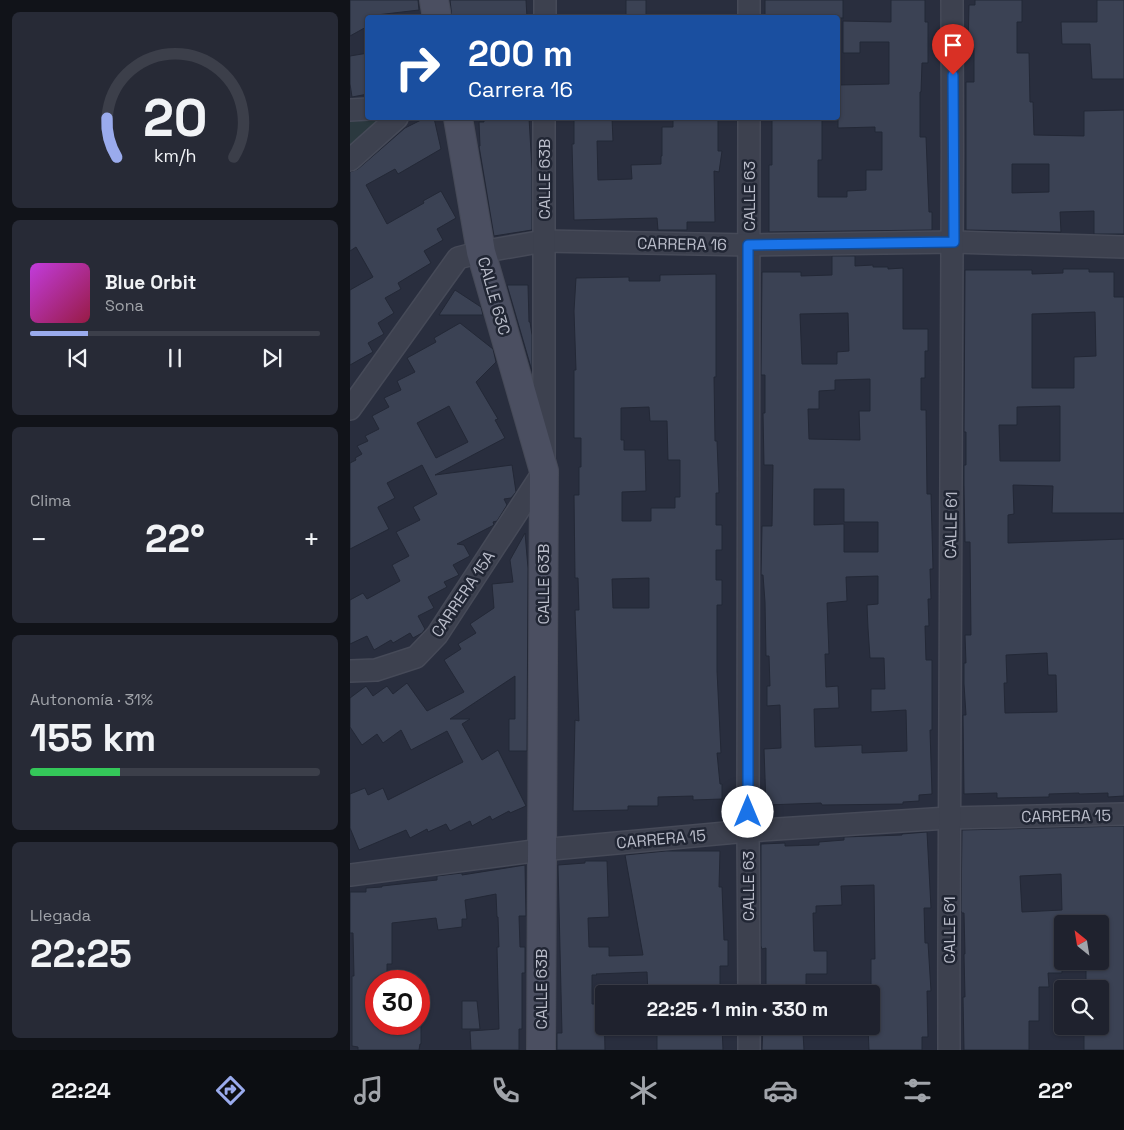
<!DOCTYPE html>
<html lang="es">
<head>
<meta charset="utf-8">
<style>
	:root { --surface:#1f222e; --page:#272a36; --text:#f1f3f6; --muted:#a1a4aa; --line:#3c3f4a; --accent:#9aabed }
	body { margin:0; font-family:"Space Grotesk",sans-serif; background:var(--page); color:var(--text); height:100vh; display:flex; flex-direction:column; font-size:19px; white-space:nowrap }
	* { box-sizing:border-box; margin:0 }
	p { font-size:16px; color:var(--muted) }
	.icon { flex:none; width:28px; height:28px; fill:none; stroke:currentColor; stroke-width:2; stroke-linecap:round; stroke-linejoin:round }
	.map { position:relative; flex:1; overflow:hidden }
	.panel { display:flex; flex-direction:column; gap:12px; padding:12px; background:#111319; width:350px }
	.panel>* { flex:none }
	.guide { position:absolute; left:15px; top:15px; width:475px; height:105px; border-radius:5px; box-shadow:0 1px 4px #0004,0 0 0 1px var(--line); background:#1a4fa0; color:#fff; overflow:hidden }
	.needle { width:32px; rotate:330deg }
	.tools { position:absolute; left:704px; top:915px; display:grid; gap:10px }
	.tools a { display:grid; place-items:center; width:55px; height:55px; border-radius:5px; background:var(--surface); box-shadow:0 1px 4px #0004,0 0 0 1px var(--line); font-size:25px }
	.speed { position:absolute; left:15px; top:970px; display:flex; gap:10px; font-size:25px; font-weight:700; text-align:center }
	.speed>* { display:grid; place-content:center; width:65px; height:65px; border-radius:50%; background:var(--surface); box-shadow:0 1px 4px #0004,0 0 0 1px var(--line); line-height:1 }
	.speed .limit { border:8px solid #d22; background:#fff; color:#111 }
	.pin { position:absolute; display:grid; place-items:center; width:42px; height:42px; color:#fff; margin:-51px -21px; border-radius:50% 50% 50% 0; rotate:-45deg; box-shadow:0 0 5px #0007 }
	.pin .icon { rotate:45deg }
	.me { position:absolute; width:55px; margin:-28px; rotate:0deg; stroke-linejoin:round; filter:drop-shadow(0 0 4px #0008) }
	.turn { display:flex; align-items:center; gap:18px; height:105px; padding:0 20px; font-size:22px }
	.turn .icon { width:65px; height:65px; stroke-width:2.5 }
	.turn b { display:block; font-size:35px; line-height:42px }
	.big { font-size:38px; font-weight:600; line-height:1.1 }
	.panel .widget { flex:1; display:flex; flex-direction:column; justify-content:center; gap:8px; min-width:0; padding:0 18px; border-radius:8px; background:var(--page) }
	.panel .dial { align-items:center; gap:0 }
	.dial svg { height:130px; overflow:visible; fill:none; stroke:var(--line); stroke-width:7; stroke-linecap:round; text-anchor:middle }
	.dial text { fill:var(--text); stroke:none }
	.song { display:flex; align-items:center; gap:15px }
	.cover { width:60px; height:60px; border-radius:8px; background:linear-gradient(135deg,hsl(290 70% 55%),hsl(340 70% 35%)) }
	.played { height:5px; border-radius:2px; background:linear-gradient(90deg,var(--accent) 20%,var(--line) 20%) }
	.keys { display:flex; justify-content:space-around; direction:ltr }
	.heat { display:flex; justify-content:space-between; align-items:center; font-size:28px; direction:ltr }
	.charge { height:8px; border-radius:4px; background:linear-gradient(90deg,#34c759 31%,var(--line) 0) }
	.trip { position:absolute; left:245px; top:985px; width:285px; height:50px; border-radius:5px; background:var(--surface); box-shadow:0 1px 4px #0004,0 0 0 1px var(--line); font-weight:600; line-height:50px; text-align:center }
	.menu { display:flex; height:80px; justify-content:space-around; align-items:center; background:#0c0e12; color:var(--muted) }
	.menu .icon { width:35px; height:35px }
	.menu .current { color:var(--accent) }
	.menu b { font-size:22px; color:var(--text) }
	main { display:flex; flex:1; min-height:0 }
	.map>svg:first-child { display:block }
	.green { fill:#2b393f }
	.building { fill:#3b4254; stroke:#232836; fill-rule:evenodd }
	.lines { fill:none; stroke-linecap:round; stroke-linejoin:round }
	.street-casing { stroke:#464a58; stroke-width:24 }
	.secondary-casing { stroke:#464a58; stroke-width:30 }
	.street { stroke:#3d414f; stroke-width:21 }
	.secondary { stroke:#4b4f61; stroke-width:28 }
	.route-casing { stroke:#114b97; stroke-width:12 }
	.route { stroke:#1a73e8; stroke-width:9 }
	.labels { text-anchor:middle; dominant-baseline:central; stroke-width:5; stroke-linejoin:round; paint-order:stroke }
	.street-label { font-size:16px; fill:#b9bcc9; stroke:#212634 }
</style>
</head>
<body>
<main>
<section class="panel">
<div class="widget dial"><svg viewBox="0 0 100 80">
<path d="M14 69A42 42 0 1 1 86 69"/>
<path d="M14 69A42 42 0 0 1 8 45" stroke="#9aabed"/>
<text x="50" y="56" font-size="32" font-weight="700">20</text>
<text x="50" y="72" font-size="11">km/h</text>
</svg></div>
<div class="widget">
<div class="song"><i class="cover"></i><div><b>Blue Orbit</b><p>Sona</p></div></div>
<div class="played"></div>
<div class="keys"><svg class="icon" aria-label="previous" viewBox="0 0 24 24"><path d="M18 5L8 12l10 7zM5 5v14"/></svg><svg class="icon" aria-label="pause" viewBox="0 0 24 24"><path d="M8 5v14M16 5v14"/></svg><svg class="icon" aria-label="next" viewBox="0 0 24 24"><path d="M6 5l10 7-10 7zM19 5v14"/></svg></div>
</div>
<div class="widget"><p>Clima</p>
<div class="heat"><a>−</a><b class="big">22°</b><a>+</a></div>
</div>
<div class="widget"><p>Autonomía · 31%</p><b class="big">155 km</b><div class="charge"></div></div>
<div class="widget"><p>Llegada</p><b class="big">22:25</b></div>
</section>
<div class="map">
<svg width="774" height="1050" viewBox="0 0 774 1050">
	<rect width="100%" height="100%" fill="#292e3e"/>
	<!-- green -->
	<polygon class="green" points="0,118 36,118 0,155"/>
	<!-- building -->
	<g class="building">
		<polygon points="0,0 68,0 69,10 18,16 18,26 0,36"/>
		<polygon points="100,0 176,0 177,18 102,18"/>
		<rect x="276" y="0" width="20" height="18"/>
		<rect x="415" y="0" width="78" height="18"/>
		<polygon points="541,0 575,0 575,22 578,22 578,63 572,63 571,92 570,92 570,137 576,137 579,212 582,212 582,230 419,232 419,165 422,165 422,118 472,118 472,160 468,160 468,197 497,197 497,191 516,190 516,170 532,170 532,132 525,132 525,127 488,128 488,85 539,84 539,42 510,42 510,53 493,53 493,21 541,22"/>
		<path d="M 625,0 L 672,0 L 672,22 L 667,22 L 667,53 L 679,53 L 680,102 L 683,102 L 684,135 L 734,136 L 734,111 L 774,110 L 774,234 L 744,234 L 744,211 L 710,212 L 711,232 L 616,230 L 616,82 L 624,82 L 624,48 L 618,48 L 619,5 L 625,5 ZM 662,164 L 699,164 L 699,192 L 662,193 Z"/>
		<polygon points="747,0 774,0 774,79 742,79 740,44 712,44 711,22 747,22"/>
		<polygon points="18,53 18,94 2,97 0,84 0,56"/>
		<polygon points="75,118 84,118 91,149 48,174 45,169 16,185 37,224 74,203 73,201 91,191 106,218 87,229 93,240 74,251 81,263 48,283 51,289 35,298 44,313 28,323 34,334 18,343 23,352 0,365 0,290 23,277 6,247 0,251 0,172 8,169 55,128"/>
		<polygon points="134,118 179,118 182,169 182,230 144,236 129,146 130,146 129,122 134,122"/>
		<polygon points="224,118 262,118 263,141 247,141 248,180 282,179 281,165 311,164 311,156 312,156 312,127 323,127 323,118 368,118 368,151 372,151 369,172 364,171 365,222 337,222 337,230 308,230 307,218 224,220 222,144 224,144"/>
		<path d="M 482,256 L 505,256 L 505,266 L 523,265 L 523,267 L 538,267 L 538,269 L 553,268 L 553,329 L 578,329 L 578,351 L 575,351 L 575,378 L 571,378 L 571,410 L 576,410 L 577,494 L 581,494 L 583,569 L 580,569 L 581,599 L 578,599 L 579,626 L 575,626 L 576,660 L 582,660 L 582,730 L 580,730 L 582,794 L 569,795 L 569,801 L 553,802 L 553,804 L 472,805 L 471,803 L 416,805 L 414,749 L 431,748 L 430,705 L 417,706 L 417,686 L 420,686 L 419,656 L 416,656 L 415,602 L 413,575 L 411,575 L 412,526 L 422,526 L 423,465 L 414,465 L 413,413 L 415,413 L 415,375 L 411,375 L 412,272 L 451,272 L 451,276 L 482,275 ZM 498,313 L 499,351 L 487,352 L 487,364 L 452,364 L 450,314 ZM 520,379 L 520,411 L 509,411 L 510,440 L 459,439 L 458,409 L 469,409 L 469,391 L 485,390 L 485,380 ZM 464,489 L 494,489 L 494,522 L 528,522 L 528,552 L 494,552 L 494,524 L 464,525 ZM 528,576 L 528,604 L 517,605 L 518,628 L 520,658 L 534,658 L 535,689 L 521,689 L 521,712 L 556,710 L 557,751 L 512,753 L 512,745 L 465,747 L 464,709 L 489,708 L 488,686 L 476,687 L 475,654 L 479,654 L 477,603 L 497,601 L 496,577 Z"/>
		<path d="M 713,269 L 739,269 L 739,272 L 764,272 L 764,297 L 774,297 L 774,513 L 702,513 L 703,486 L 663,485 L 664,514 L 658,515 L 658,543 L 774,539 L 774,796 L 758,797 L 758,793 L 729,794 L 729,793 L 699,794 L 699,797 L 647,798 L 647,793 L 614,794 L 613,715 L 616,715 L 614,684 L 614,663 L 616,663 L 615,635 L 621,635 L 620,542 L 615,542 L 614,486 L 614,465 L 616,465 L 616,432 L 614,432 L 615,270 L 682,270 L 682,274 L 713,273 ZM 745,312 L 746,356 L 724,357 L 724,388 L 682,388 L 682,314 ZM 710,406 L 710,461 L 650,461 L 649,425 L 667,425 L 667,407 ZM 697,653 L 698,675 L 706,675 L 707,712 L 655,713 L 654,683 L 657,683 L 656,655 Z"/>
		<path d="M 366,274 L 366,377 L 364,377 L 365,441 L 367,441 L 369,493 L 366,493 L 366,525 L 372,525 L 372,550 L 366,550 L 366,580 L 372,580 L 372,605 L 367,605 L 367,671 L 371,753 L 367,753 L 370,784 L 372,784 L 372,799 L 343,800 L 343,796 L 308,797 L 308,806 L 278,806 L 278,810 L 223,811 L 225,720 L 229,721 L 225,610 L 229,610 L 228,578 L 225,578 L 224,495 L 229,495 L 229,467 L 231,467 L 231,438 L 224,438 L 224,370 L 226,370 L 224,311 L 226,278 L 279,277 L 279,281 L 310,281 L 310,275 ZM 299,407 L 300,421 L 317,421 L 318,460 L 330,460 L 330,497 L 325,497 L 325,508 L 301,508 L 301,521 L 272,521 L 272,492 L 296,491 L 295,450 L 274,450 L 274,440 L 271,440 L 271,408 ZM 299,578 L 299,608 L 263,608 L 262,579 Z"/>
		<polygon points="157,285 178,285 179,322 180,322 182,335 182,371"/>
		<polygon points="105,290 131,307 133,315 89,315"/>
		<path d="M 110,323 L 143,349 L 146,362 L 126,382 L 148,419 L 145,420 L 155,438 L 85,475 L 162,465 L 166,492 L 161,498 L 154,499 L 157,505 L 147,521 L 143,522 L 144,525 L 107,544 L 114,545 L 120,556 L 103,565 L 109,575 L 94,582 L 97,587 L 78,597 L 84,608 L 68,616 L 75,629 L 72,633 L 63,638 L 60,633 L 43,643 L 41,640 L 24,650 L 17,636 L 0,644 L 0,600 L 13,593 L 17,599 L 50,581 L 42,565 L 59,556 L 46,532 L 70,520 L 63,507 L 87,494 L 72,465 L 37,483 L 45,498 L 28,507 L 28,508 L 39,529 L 0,549 L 0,463 L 6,460 L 5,458 L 12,454 L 7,446 L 18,441 L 15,436 L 29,429 L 22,416 L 39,407 L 34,398 L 51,390 L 47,381 L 65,372 L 57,358 L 86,342 L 84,338 ZM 99,406 L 118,442 L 86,458 L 67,423 Z"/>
		<polygon points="175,533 178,568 177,751 159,751 159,719 165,719 165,676 100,719 120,719 112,724 132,760 148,750 176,806 160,813 159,811 142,820 140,816 122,826 120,821 100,831 96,824 78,832 77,829 60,838 56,830 9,850 0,828 0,794 15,788 18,795 33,788 38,800 113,762 97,731 61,750 51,730 33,743 27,734 12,745 0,727 0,698 16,686 23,696 37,686 43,694 57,683 77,711 114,692 94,660 111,649 108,644 126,633 120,624 144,608 142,584 163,582 160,560"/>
		<path d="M 774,826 L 774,1050 L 734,1050 L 734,1026 L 750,1026 L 750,989 L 736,989 L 736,961 L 750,961 L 750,923 L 712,924 L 712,973 L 698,973 L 699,987 L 689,987 L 689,1021 L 679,1021 L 679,1050 L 614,1050 L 613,997 L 615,997 L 614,954 L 615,954 L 614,913 L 612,913 L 611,911 L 612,830 ZM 711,874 L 712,910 L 672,912 L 670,876 Z"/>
		<polygon points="577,832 581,908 574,908 575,943 578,943 581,991 577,991 578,1037 572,1037 572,1050 519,1050 518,1027 521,1027 521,959 525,959 524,885 491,886 492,905 466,906 466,913 463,913 464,951 477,951 477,974 456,974 456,994 416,994 416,948 412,949 411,946 411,844 435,843 435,846 469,845 469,842 494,840 494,837 552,835 552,834"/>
		<polygon points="316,851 370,851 369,887 372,887 374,940 378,940 378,966 370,966 370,994 298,994 297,972 246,974 247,975 242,975 242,1004 254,1004 255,1050 207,1050 207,1033 212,1033 208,865 235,863 235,861 257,861 259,917 238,918 239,947 259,947 259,956 293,955 275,855"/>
		<polygon points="175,865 176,916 169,916 170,947 175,947 175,973 172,973 172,1029 169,1029 169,1050 121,1050 120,1031 149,1029 147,947 149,947 148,917 147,917 146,894 115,900 117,919 112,919 112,927 88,930 86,918 42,923 42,964 37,964 37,981 26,981 26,1024 71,1024 71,1044 70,1044 69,1050 8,1050 8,1047 2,1046 2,976 4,976 3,933 0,933 0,892 16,892 16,888 32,887 32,886 87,880 87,876 112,873 112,875"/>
		<polygon points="112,1001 127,1001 130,1029 112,1029"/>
		<polygon points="350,1026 372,1026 373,1050 307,1050 307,1030 350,1029"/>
		<polygon points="413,1026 438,1026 438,1033 453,1033 454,1050 412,1050"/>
	</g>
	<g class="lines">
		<defs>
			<g id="street">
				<polyline points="195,18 195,0"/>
				<polyline points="399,18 399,0"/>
				<polyline points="0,110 18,109"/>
				<polyline points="399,118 398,831 399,994"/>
				<polyline points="0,160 47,118"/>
				<polyline points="0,409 108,258 131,252 194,241 399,245 604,242 774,247"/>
				<polyline points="0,671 26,670 66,657 87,635 194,471 194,118"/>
				<polyline points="0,875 191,850 398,831 598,818 774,814"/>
				<polyline points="399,1026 399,1050"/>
				<path d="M 599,1050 C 598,700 604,350 602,0"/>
			</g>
			<g id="secondary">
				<polyline points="84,0 87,18"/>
				<polyline points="108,118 131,252 194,471 191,1050"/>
			</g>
		</defs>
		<!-- street casing -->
		<use href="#street" class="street-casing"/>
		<!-- secondary casing -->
		<use href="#secondary" class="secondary-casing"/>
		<!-- street -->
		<use href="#street" class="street"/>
		<!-- secondary -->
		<use href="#secondary" class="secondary"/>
	</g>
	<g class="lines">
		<defs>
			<polyline id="route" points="398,812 398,245 604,242 603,75"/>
		</defs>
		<!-- route casing -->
		<use href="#route" class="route-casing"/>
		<!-- route -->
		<use href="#route" class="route"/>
	</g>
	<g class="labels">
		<!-- street labels -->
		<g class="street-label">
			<text transform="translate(194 179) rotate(-90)">CALLE 63B</text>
			<text transform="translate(399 196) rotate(-90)">CALLE 63</text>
			<text transform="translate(332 244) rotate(1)">CARRERA 16</text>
			<text transform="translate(144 296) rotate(74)">CALLE 63C</text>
			<text transform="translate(601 525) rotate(-89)">CALLE 61</text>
			<text transform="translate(193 584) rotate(-90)">CALLE 63B</text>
			<text transform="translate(113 594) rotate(-56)">CARRERA 15A</text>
			<text transform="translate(716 816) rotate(-1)">CARRERA 15</text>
			<text transform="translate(311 839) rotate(-5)">CARRERA 15</text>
			<text transform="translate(398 886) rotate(-90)">CALLE 63</text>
			<text transform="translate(599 930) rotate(-90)">CALLE 61</text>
			<text transform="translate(191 989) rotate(-90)">CALLE 63B</text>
		</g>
	</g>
</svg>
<div class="tools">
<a><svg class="needle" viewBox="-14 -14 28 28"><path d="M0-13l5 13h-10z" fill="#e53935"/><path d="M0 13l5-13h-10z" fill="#a1a4aa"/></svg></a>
<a><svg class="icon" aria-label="search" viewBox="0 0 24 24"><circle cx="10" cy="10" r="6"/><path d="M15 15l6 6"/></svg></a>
</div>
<div class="speed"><div class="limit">30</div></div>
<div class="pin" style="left:603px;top:75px;background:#d93025"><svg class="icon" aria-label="arrive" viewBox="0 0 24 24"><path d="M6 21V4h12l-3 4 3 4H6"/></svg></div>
<svg class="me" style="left:398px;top:812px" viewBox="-20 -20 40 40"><circle r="19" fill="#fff"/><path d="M0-13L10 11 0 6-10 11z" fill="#1a73e8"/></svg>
<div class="trip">22:25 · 1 min · 330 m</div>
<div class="guide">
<div class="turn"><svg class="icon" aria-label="right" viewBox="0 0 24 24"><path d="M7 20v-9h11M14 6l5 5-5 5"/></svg><div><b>200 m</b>Carrera 16</div></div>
</div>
</div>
</main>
<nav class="menu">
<b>22:24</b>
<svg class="icon current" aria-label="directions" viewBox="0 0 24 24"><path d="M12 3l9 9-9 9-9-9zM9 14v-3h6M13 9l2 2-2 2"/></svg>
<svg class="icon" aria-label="music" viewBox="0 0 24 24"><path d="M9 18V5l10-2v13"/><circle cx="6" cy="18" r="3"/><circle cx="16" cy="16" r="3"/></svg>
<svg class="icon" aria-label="phone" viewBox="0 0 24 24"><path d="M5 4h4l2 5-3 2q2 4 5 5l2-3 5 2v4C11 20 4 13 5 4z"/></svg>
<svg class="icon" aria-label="climate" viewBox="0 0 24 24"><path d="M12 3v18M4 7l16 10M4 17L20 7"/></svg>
<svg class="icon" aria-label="car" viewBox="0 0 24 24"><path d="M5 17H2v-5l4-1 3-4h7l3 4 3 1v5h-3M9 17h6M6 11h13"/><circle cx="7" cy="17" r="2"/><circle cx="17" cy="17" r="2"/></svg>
<svg class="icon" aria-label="filters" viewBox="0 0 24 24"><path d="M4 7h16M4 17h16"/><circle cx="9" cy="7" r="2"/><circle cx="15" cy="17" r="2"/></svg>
<b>22°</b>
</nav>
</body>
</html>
